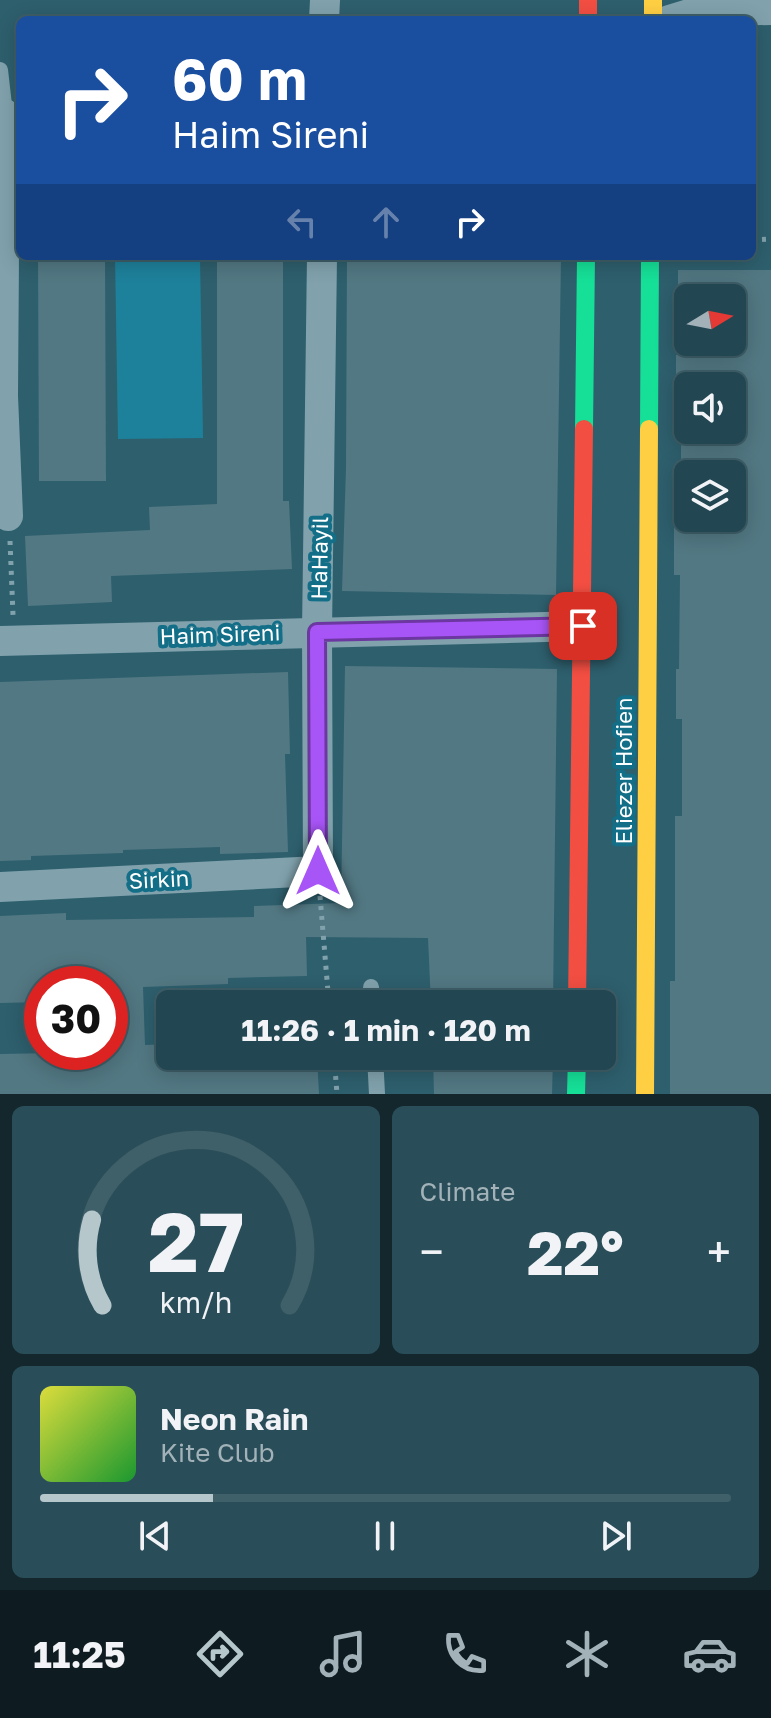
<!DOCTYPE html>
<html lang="en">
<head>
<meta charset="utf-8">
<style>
	:root { --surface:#224752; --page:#2a4e59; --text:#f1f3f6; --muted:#a2b2b8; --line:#3f5f69; --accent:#b6c7cc }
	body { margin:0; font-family:"Golos Text",sans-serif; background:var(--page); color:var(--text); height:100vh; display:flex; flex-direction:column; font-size:30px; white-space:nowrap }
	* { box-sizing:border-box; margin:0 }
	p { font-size:26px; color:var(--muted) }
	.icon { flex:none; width:44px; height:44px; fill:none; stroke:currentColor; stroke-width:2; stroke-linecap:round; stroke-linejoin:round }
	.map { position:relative; height:1094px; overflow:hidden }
	.drawer { display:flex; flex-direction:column; gap:12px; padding:12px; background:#13272d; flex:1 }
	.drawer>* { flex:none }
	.top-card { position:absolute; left:16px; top:16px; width:740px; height:244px; border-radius:12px; box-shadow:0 4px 20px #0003,0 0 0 2px var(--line); background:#1a4fa0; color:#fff; overflow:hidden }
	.needle { width:52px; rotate:80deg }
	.fabs { position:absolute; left:674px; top:284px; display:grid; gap:16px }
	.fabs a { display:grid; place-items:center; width:72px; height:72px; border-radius:12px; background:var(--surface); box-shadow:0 4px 20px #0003,0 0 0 2px var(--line); font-size:40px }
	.speed { position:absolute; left:24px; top:966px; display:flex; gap:16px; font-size:40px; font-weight:700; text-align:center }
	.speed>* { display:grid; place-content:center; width:104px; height:104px; border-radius:50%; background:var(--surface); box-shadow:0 4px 20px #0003,0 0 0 2px var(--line); line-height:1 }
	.speed .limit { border:12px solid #d22; background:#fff; color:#111 }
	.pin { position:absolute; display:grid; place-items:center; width:68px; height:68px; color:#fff; margin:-34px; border-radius:16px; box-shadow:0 4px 12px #0006 }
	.me { position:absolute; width:88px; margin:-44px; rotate:0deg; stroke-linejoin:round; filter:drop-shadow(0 0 6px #0008) }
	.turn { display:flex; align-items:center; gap:28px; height:168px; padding:0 24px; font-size:36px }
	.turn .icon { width:104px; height:104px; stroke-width:2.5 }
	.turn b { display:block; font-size:56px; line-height:68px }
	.lanes { display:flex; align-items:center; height:76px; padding:0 24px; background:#0003; justify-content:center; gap:40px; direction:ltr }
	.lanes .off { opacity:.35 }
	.big { font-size:60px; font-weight:700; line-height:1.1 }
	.drawer .widget { flex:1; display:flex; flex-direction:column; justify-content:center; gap:12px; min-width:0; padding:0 28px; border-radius:12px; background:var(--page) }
	.drawer .dial { align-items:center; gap:0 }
	.dial svg { height:208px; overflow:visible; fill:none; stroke:var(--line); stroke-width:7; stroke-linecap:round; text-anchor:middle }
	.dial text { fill:var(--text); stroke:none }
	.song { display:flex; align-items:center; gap:24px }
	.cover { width:96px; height:96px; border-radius:12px; background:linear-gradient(135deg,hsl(60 70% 55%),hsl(130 70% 35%)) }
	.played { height:8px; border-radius:4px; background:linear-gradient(90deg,var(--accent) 25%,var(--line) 25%) }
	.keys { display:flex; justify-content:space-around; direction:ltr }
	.heat { display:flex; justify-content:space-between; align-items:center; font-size:44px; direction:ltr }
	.drawer .tiles { flex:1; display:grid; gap:12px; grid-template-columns:1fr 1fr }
	.widget:last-child { grid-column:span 2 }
	.trip { position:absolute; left:156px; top:990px; width:460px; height:80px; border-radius:12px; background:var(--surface); box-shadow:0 4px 20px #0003,0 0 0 2px var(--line); font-weight:700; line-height:80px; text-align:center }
	.tabs { display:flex; height:128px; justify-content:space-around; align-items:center; background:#0e1c21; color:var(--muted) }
	.tabs .icon { width:56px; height:56px }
	.tabs .on { color:var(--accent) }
	.tabs b { font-size:36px; color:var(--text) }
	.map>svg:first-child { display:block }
	.garden { fill:#1e819b }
	.building { fill:#527883 }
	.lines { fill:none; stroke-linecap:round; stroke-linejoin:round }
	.path { stroke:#81a2ad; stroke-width:5; stroke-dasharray:4 6; stroke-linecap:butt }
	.lane { stroke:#81a2ad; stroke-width:16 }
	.street { stroke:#81a2ad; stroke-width:30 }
	.fast { stroke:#16e098; stroke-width:18 }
	.slow { stroke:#ffcf43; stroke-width:18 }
	.jam { stroke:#f24e42; stroke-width:18 }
	.route-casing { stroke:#6d37a1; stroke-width:20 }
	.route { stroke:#a855f7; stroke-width:14 }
	.labels { text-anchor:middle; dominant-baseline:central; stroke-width:8; stroke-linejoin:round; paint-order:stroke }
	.street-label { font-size:22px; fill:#fff; stroke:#136e88 }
</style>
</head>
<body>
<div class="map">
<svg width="771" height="1094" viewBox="0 0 771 1094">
	<rect width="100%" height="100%" fill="#2e5f6d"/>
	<!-- garden -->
	<polygon class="garden" points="115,256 200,256 203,438 118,439"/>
	<!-- building -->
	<g class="building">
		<polygon points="38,256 105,256 106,481 39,481"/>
		<polygon points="217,256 283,256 283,501 289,501 292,569 111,576 112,602 28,606 25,536 150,530 149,507 217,504"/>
		<polygon points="347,256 561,256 556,595 342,591 346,468"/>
		<polygon points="678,270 771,270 771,1094 670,1094 670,981 675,981 675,816 682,816 682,719 676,719 676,669 679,669 680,575 674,575 674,518 732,518 732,474 681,474 681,430 732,430 732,386 676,386 676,355 732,356 732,298 678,298"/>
		<polygon points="345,666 557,669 553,1004 431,1004 428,938 306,937 307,976 228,978 228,984 143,987 145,1045 170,1044 170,1056 317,1056 319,1094 0,1094 0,1054 110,1052 110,984 42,984 42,1002 0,1003 0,916 66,913 66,920 254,917 254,906 341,903"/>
		<polygon points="288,672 290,754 285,754 288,852 220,854 220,847 123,850 123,853 31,856 31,860 0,861 0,682"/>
		<polygon points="433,1056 553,1056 552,1094 434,1094"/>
	</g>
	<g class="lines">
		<!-- path -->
		<g class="path">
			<polyline points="752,240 771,239"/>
			<polyline points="10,541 13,615"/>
			<polyline points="320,896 329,1004"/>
			<polyline points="334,1056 337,1094"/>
		</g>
		<!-- lane -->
		<g class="lane">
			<polyline points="0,70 5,114"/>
			<polyline points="371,987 372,1004"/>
			<polyline points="375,1056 377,1094"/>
		</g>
		<!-- street -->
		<g class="street">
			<polyline points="324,20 325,0"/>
			<polyline points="669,20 699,11 771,10"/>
			<polyline points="0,114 5,114 3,396 8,516"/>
			<polyline points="0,641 583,626"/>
			<polyline points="0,887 318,871 317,632 322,256"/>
		</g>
		<!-- fast -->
		<g class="fast">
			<polyline points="584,429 586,256"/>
			<polyline points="649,429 650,256"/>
			<polyline points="576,1094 577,1056"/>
		</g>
		<!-- slow -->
		<g class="slow">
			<polyline points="653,0 653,20"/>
			<polyline points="645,1094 649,429"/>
		</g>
		<!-- jam -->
		<g class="jam">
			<polyline points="588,0 588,20"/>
			<polyline points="577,1004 584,429"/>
		</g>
	</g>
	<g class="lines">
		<defs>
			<polyline id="route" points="318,871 317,632 583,626"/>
		</defs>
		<!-- route casing -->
		<use href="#route" class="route-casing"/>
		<!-- route -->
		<use href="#route" class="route"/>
	</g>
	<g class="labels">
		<!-- street labels -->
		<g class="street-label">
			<text transform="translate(319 558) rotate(-89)">HaHayil</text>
			<text transform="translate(220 634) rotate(-2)">Haim Sireni</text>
			<text transform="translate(623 771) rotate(-90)">Eliezer Hofien</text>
			<text transform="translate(159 879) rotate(-3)">Sirkin</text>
		</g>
	</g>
</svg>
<div class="fabs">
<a><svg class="needle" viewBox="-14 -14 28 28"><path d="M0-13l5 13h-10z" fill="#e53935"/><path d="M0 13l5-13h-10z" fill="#a2b2b8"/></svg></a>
<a><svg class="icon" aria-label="sound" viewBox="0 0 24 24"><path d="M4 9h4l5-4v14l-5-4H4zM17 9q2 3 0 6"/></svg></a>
<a><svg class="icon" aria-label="layers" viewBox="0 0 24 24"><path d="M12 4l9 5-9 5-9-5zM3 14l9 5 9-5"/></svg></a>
</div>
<div class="speed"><div class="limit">30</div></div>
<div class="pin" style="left:583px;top:626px;background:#d93025"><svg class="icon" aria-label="arrive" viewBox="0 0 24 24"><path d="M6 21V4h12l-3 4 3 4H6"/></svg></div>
<svg class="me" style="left:318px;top:871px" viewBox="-20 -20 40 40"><path d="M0-17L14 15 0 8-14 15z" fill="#a855f7" stroke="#fff" stroke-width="4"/></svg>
<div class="trip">11:26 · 1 min · 120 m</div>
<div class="top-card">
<div class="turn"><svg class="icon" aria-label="right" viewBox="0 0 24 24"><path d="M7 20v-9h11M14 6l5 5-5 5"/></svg><div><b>60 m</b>Haim Sireni</div></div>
<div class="lanes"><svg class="icon off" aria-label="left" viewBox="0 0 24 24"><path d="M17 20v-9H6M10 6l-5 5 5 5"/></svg><svg class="icon off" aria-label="ahead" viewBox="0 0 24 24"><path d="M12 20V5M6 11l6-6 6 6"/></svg><svg class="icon" aria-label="right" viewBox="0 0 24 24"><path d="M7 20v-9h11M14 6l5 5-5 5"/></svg></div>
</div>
</div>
<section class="drawer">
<div class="tiles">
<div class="widget dial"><svg viewBox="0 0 100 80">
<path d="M14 69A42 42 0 1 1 86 69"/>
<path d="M14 69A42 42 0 0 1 10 36" stroke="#b6c7cc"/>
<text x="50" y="56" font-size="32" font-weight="700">27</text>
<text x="50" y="72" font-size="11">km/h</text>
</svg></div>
<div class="widget"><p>Climate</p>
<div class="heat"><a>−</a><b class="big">22°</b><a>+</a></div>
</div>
<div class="widget">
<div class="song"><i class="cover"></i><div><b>Neon Rain</b><p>Kite Club</p></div></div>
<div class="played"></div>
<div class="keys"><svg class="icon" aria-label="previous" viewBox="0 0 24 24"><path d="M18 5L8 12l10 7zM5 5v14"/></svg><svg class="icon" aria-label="pause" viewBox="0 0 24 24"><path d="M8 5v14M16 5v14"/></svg><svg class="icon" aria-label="next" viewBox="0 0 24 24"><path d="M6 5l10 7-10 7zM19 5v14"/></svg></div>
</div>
</div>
</section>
<nav class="tabs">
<b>11:25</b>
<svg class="icon on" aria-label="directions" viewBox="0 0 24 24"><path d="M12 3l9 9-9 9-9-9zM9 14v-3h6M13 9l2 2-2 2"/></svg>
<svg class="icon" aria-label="music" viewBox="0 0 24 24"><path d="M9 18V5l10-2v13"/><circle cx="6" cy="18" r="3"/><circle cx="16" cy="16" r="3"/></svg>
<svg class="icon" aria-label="phone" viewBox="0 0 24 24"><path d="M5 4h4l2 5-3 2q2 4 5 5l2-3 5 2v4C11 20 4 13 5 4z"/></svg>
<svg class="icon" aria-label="climate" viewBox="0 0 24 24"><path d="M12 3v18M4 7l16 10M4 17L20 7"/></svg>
<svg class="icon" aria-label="car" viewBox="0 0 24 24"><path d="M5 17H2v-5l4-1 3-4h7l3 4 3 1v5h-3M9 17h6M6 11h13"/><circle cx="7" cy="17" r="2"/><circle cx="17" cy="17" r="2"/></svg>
</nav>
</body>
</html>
